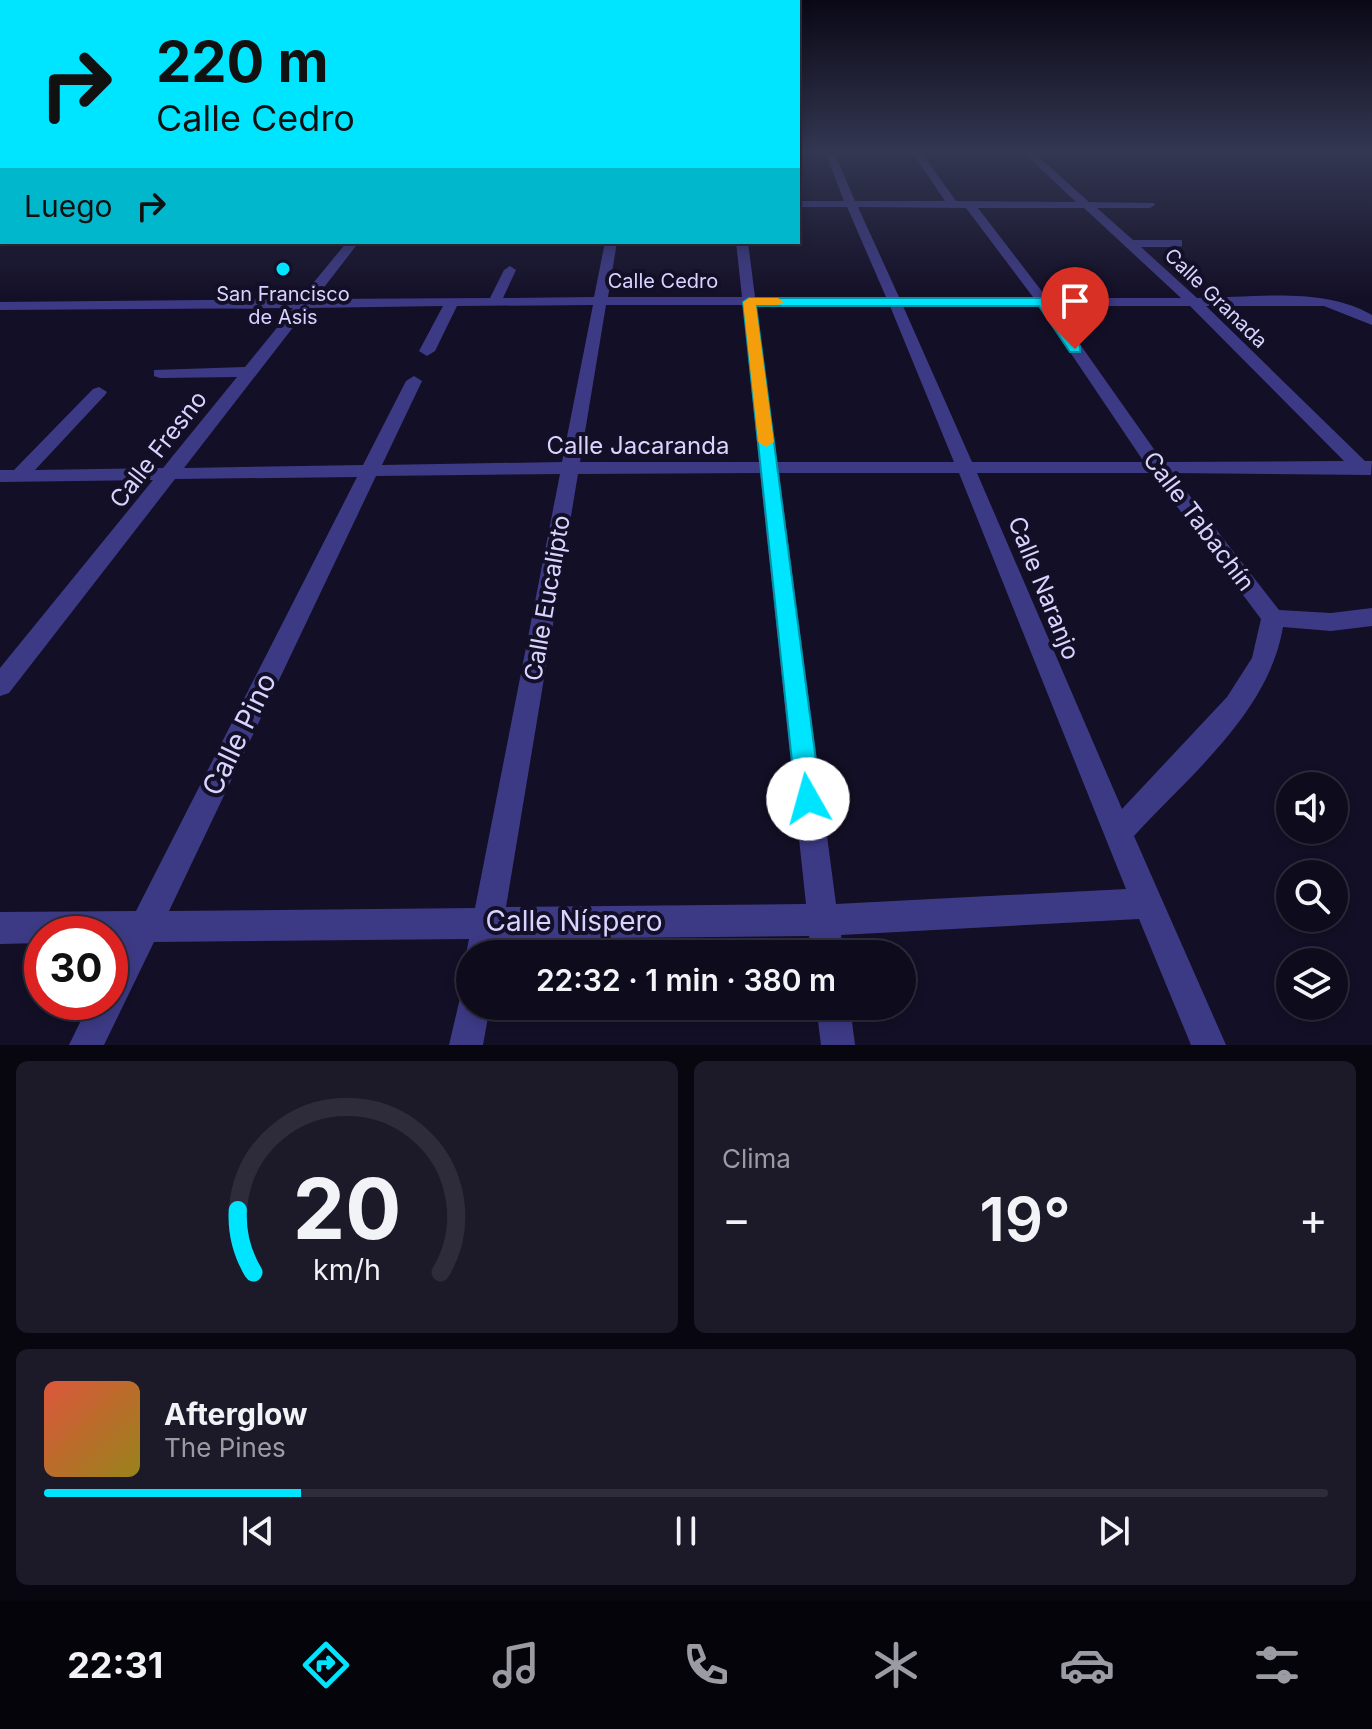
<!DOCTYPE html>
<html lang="es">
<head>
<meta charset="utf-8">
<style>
	:root { --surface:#0e0b1c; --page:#1c1929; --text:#f1f3f6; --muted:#9b9ba3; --line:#2e2b3b; --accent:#00e5ff }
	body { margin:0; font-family:Inter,sans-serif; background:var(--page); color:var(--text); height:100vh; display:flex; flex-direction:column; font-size:30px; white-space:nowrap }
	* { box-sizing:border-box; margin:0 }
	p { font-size:26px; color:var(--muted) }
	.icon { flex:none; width:44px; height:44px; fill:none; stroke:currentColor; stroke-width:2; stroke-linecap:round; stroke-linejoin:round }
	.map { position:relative; height:1045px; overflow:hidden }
	.drawer { display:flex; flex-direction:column; gap:16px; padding:16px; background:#08060f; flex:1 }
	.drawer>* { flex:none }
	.top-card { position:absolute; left:0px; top:0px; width:800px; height:244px; box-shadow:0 4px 12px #0003,0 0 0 2px var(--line); background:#00e5ff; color:#111; overflow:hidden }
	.fabs { position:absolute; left:1276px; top:772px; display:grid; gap:16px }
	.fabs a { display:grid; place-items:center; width:72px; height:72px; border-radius:50%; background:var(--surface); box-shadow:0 4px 12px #0003,0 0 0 2px var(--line); font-size:40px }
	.speed { position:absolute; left:24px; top:916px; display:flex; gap:16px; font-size:40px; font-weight:700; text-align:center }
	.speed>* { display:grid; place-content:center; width:104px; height:104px; border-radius:50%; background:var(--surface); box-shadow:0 4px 12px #0003,0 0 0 2px var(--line); line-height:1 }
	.speed .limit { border:12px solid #d22; background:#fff; color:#111 }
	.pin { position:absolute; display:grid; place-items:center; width:68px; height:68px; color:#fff; margin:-82px -34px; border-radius:50% 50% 50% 0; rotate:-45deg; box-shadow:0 0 8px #0007 }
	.pin .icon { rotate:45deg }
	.me { position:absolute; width:88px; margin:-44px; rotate:353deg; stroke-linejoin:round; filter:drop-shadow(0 0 6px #0008) }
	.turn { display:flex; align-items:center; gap:28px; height:168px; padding:0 24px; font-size:36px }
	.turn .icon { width:104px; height:104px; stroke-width:2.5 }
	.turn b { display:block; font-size:56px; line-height:68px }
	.then { display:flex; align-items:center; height:76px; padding:0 24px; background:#0003; gap:16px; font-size:30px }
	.big { font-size:60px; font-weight:600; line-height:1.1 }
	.drawer .widget { flex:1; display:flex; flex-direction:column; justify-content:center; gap:12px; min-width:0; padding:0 28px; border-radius:12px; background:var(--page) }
	.drawer .dial { align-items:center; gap:0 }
	.dial svg { height:208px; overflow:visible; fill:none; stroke:var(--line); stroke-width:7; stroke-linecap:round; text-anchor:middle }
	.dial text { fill:var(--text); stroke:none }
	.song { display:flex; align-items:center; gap:24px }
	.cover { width:96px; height:96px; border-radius:12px; background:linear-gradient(135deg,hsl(10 70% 55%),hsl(50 70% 35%)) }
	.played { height:8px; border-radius:4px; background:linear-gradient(90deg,var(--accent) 20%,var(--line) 20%) }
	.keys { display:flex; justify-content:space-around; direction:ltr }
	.heat { display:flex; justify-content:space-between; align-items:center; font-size:44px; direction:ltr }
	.drawer .tiles { flex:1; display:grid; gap:16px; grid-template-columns:1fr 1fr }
	.widget:last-child { grid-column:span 2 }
	.trip { position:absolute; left:456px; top:940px; width:460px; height:80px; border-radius:40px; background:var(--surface); box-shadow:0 4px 12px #0003,0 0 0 2px var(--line); font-weight:600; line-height:80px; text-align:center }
	.dock { display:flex; height:128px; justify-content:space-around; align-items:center; background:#06040b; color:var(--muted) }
	.dock .icon { width:56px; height:56px }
	.dock .on { color:var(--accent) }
	.dock b { font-size:36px; color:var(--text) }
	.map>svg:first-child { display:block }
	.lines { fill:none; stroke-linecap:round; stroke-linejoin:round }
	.minor { fill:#3d3a85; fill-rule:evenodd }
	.route { fill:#00e5ff; stroke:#0095a6; stroke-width:2 }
	.slow { fill:#f59e0b }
	.poi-dot { fill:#00e5ff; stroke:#130f26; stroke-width:3 }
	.labels { text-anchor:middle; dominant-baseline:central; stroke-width:8; stroke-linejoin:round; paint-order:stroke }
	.far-street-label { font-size:20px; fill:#d9d4ff; stroke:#130f26 }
	.far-poi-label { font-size:20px; fill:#d9d4ff; stroke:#130f26 }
	.street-label { font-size:24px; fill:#d9d4ff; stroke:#130f26 }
	.near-street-label { font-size:28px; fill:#d9d4ff; stroke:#130f26 }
</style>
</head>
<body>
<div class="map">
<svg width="1372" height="1045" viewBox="0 0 1372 1045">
	<rect width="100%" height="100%" fill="#130f26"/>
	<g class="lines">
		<!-- minor -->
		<g class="minor">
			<path d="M 825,152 L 834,152 L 855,201 L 945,201 L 912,152 L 921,152 L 956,201 L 1076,202 L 1023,152 L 1033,152 L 1089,202 L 1154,203 L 1155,205 L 1150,208 L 1097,208 L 1133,240 L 1182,240 L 1182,246 L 1178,247 L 1141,247 L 1197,298 C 1253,298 1322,286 1372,315 L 1372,325 L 1324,306 L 1206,306 L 1365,461 L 1372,461 L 1371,475 L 1172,473 L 1279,610 L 1331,613 L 1372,608 L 1372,626 L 1331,631 L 1283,627 C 1269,712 1189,776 1134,836 L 1226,1045 L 1191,1045 L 1139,919 L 841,935 L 843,954 L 811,954 L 809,936 L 501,939 L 498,954 L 470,954 L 470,964 L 466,954 L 469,939 L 154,942 L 104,1045 L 69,1045 L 90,1002 L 110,1002 L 110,962 L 120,943 L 110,943 L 110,934 L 42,934 L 42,943 L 0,944 L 0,912 L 136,911 L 357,477 L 175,479 L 9,693 L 0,696 L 0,668 L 153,480 L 0,482 L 0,470 L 14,470 L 93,389 L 99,387 L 107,392 L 105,395 L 35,470 L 163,468 L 237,377 L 160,378 L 154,376 L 154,370 L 245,367 L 293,308 L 0,310 L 0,302 L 300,299 L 347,242 L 359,242 L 315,299 L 490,298 L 504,270 L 510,266 L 516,270 L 503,298 L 594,297 L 605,242 L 617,242 L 608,297 L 742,297 L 736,242 L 748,242 L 755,297 L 886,297 L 847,207 L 798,207 L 798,201 L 844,201 ZM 858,207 L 966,208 L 1033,297 L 899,297 ZM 978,208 L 1084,208 L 1181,298 L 1047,298 ZM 593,305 L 562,462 L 382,465 L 422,381 L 414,376 L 406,381 L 363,465 L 184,468 L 308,308 L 443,306 L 419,351 L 427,356 L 435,351 L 457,306 ZM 606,305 L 743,305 L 759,462 L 580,462 ZM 756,305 L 890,306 L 954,462 L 777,462 ZM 903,306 L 1039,306 L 1144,462 L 972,462 ZM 1053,306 L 1190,306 L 1344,461 L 1163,462 ZM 760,473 L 806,904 L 506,907 L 578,474 ZM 779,473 L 959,473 L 1126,889 L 836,904 ZM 977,473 L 1152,473 L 1261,619 L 1252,658 L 1227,697 L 1122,809 ZM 560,474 L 475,908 L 169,911 L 376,476 Z"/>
			<polygon points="2,165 2,171 0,172 0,166"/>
			<rect x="0" y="186" width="2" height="6"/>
			<rect x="0" y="208" width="2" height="6"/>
			<polygon points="470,990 470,1006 490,1006 483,1045 449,1045 461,994"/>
			<polygon points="816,1006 850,1006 855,1045 821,1045"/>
		</g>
	</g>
	<!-- sky -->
	<linearGradient id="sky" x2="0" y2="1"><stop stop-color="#0a0815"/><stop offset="0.51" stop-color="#333752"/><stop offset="1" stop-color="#333752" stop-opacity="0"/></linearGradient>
	<rect width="1372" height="298" fill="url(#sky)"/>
	<!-- route -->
	<polygon class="route" points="1043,298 1047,299 1080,346 1080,352 1070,352 1039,306 756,306 821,799 817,808 808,811 799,808 796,799 743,302 749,298"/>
	<!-- slow -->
	<polygon class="slow" points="749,298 778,298 784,302 778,305 756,305 774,442 766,447 758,442 743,302"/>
	<!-- markers -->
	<circle class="poi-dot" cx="283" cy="269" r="8"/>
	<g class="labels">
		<!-- far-street labels -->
		<g class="far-street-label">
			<text x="663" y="281">Calle Cedro</text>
			<text transform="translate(1216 298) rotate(44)">Calle Granada</text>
		</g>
		<!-- far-poi labels -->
		<g class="far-poi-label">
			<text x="283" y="294">San Francisco<tspan x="283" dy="23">de Asis</tspan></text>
		</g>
		<!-- street labels -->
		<g class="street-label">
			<text x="638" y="445">Calle Jacaranda</text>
			<text transform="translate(158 449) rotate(-52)">Calle Fresno</text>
			<text transform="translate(1199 521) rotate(53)">Calle Tabachín</text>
			<text transform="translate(1044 588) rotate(68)">Calle Naranjo</text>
			<text transform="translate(547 598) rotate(-80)">Calle Eucalipto</text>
		</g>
		<!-- near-street labels -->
		<g class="near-street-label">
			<text transform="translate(239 734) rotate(-64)">Calle Pino</text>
			<text x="574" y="921">Calle Níspero</text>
		</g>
	</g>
</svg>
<div class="fabs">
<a><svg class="icon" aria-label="sound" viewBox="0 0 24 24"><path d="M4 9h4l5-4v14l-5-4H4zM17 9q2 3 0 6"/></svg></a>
<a><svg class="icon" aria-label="search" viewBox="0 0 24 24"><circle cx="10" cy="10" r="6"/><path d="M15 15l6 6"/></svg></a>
<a><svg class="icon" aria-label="layers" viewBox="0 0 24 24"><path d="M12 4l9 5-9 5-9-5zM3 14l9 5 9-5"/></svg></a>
</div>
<div class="speed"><div class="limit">30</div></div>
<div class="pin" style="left:1075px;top:349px;background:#d93025"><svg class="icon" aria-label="arrive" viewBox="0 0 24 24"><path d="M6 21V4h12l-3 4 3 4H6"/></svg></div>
<svg class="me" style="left:808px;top:799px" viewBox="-20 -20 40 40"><circle r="19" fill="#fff"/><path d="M0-13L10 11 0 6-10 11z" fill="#00e5ff"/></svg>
<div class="trip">22:32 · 1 min · 380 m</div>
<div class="top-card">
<div class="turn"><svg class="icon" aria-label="right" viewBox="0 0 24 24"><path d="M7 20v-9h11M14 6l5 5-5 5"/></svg><div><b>220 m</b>Calle Cedro</div></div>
<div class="then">Luego<svg class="icon" aria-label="right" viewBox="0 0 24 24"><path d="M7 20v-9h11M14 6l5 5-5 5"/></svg></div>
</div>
</div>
<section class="drawer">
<div class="tiles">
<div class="widget dial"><svg viewBox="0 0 100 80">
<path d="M14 69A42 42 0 1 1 86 69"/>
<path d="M14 69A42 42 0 0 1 8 45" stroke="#00e5ff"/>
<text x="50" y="56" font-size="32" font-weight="700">20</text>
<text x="50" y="72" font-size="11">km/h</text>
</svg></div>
<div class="widget"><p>Clima</p>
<div class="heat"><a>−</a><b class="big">19°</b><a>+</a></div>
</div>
<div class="widget">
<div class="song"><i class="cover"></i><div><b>Afterglow</b><p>The Pines</p></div></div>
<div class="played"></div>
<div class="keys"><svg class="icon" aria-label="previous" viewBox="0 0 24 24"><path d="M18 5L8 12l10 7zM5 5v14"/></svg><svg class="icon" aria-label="pause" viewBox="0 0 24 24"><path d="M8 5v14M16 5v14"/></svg><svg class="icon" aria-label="next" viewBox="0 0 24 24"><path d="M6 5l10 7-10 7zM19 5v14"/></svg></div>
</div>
</div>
</section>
<nav class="dock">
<b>22:31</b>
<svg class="icon on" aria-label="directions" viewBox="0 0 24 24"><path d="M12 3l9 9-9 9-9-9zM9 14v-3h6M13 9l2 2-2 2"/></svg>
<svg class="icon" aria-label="music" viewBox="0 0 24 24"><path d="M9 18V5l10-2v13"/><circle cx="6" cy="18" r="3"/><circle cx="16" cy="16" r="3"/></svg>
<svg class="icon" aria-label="phone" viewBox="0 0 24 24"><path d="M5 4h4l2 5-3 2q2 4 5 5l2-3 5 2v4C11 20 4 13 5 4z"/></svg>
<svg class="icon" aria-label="climate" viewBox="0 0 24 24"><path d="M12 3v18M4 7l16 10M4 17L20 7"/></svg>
<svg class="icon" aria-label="car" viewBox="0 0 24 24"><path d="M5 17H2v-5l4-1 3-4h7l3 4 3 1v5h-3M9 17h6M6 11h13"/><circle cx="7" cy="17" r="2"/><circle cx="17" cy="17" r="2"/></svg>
<svg class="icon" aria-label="filters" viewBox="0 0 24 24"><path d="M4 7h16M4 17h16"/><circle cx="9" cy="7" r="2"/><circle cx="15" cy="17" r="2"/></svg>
</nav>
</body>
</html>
